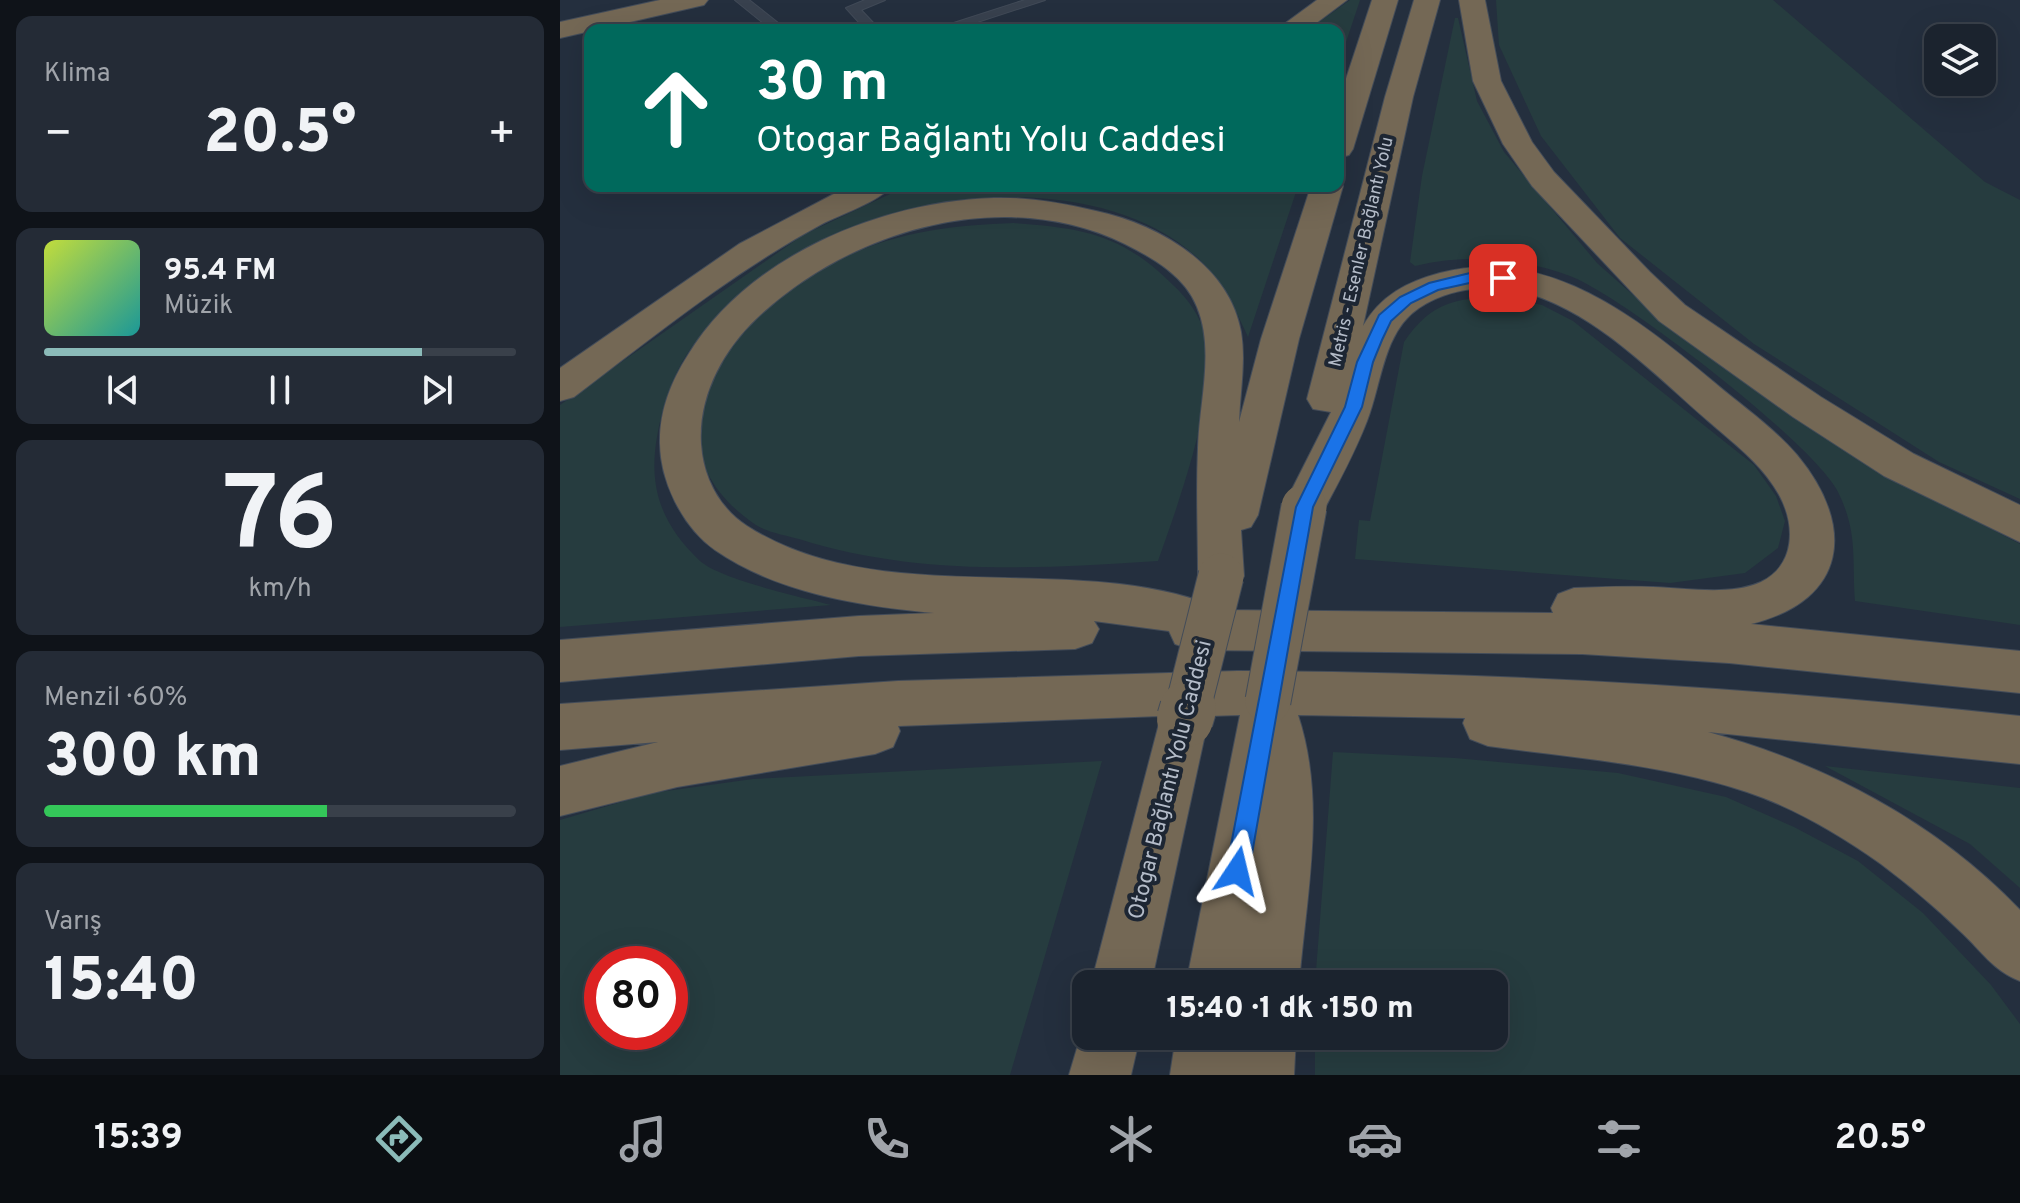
<!DOCTYPE html>
<html lang="tr">
<head>
<meta charset="utf-8">
<style>
	:root { --surface:#1b232e; --page:#242b36; --text:#f1f3f6; --muted:#a0a4aa; --line:#39404a; --accent:#8bbbb9 }
	body { margin:0; font-family:Overpass,sans-serif; background:var(--page); color:var(--text); height:100vh; display:flex; flex-direction:column; font-size:30px; white-space:nowrap }
	* { box-sizing:border-box; margin:0 }
	p { font-size:26px; color:var(--muted) }
	.icon { flex:none; width:44px; height:44px; fill:none; stroke:currentColor; stroke-width:2; stroke-linecap:round; stroke-linejoin:round }
	.map { position:relative; flex:1; overflow:hidden }
	.sheet { display:flex; flex-direction:column; gap:16px; padding:16px; background:#0f1319; width:560px }
	.sheet>* { flex:none }
	.guide { position:absolute; left:24px; top:24px; width:760px; height:168px; border-radius:16px; box-shadow:0 8px 32px #0002,0 0 0 2px var(--line); background:#00695c; color:#fff; overflow:hidden }
	.tools { position:absolute; left:1364px; top:24px; display:grid; gap:16px }
	.tools a { display:grid; place-items:center; width:72px; height:72px; border-radius:16px; background:var(--surface); box-shadow:0 8px 32px #0002,0 0 0 2px var(--line); font-size:40px }
	.speed { position:absolute; left:24px; top:946px; display:flex; gap:16px; font-size:40px; font-weight:700; text-align:center }
	.speed>* { display:grid; place-content:center; width:104px; height:104px; border-radius:50%; background:var(--surface); box-shadow:0 8px 32px #0002,0 0 0 2px var(--line); line-height:1 }
	.speed .limit { border:12px solid #d22; background:#fff; color:#111 }
	.pin { position:absolute; display:grid; place-items:center; width:68px; height:68px; color:#fff; margin:-34px; border-radius:16px; box-shadow:0 4px 12px #0006 }
	.me { position:absolute; width:88px; margin:-44px; rotate:10deg; stroke-linejoin:round; filter:drop-shadow(0 0 6px #0008) }
	.turn { display:flex; align-items:center; gap:28px; height:168px; padding:0 40px; font-size:36px }
	.turn .icon { width:104px; height:104px; stroke-width:2.5 }
	.turn b { display:block; font-size:56px; line-height:68px }
	.big { font-size:60px; font-weight:800; line-height:1.1 }
	.sheet .tile { flex:1; display:flex; flex-direction:column; justify-content:center; gap:12px; min-width:0; padding:0 28px; border-radius:16px; background:var(--page) }
	.sheet .dial { align-items:center; gap:0 }
	.dial b { font-size:104px; line-height:1 }
	.song { display:flex; align-items:center; gap:24px }
	.cover { width:96px; height:96px; border-radius:12px; background:linear-gradient(135deg,hsl(70 70% 55%),hsl(180 70% 35%)) }
	.played { height:8px; border-radius:4px; background:linear-gradient(90deg,var(--accent) 80%,var(--line) 80%) }
	.keys { display:flex; justify-content:space-around; direction:ltr }
	.heat { display:flex; justify-content:space-between; align-items:center; font-size:44px; direction:ltr }
	.charge { height:12px; border-radius:6px; background:linear-gradient(90deg,#34c759 60%,var(--line) 0) }
	.trip { position:absolute; left:512px; top:970px; width:436px; height:80px; border-radius:16px; background:var(--surface); box-shadow:0 8px 32px #0002,0 0 0 2px var(--line); font-weight:800; line-height:80px; text-align:center }
	.menu { display:flex; height:128px; justify-content:space-around; align-items:center; background:#0b0e12; color:var(--muted) }
	.menu .icon { width:56px; height:56px }
	.menu .active { color:var(--accent) }
	.menu b { font-size:36px; color:var(--text) }
	main { display:flex; flex:1; min-height:0 }
	.map>svg:first-child { display:block }
	.green { fill:#263c3f; fill-rule:evenodd }
	.lines { fill:none; stroke-linecap:round; stroke-linejoin:round }
	.lane-casing { stroke:#414a57; stroke-width:2 }
	.highway-casing { stroke:#434c59; stroke-width:2 }
	.lane { fill:#38414e; fill-rule:evenodd }
	.highway { fill:#746855; fill-rule:evenodd }
	.highway-bridge-far1-casing { stroke:#434c59; stroke-width:47; stroke-linecap:butt }
	.highway-bridge-casing { stroke:#434c59; stroke-width:58; stroke-linecap:butt }
	.highway-bridge-far1 { stroke:#746855; stroke-width:45 }
	.highway-bridge { stroke:#746855; stroke-width:56 }
	.route { fill:#1a73e8; stroke:#114b97; stroke-width:2 }
	.labels { text-anchor:middle; dominant-baseline:central; stroke-width:8; stroke-linejoin:round; paint-order:stroke }
	.far-street-label { font-size:18px; fill:#b4bcc9; stroke:#1d2633 }
	.street-label { font-size:22px; fill:#b4bcc9; stroke:#1d2633 }
</style>
</head>
<body>
<main>
<section class="sheet">
<div class="tile"><p>Klima</p>
<div class="heat"><a>−</a><b class="big">20.5°</b><a>+</a></div>
</div>
<div class="tile">
<div class="song"><i class="cover"></i><div><b>95.4 FM</b><p>Müzik</p></div></div>
<div class="played"></div>
<div class="keys"><svg class="icon" aria-label="previous" viewBox="0 0 24 24"><path d="M18 5L8 12l10 7zM5 5v14"/></svg><svg class="icon" aria-label="pause" viewBox="0 0 24 24"><path d="M8 5v14M16 5v14"/></svg><svg class="icon" aria-label="next" viewBox="0 0 24 24"><path d="M6 5l10 7-10 7zM19 5v14"/></svg></div>
</div>
<div class="tile dial"><b>76</b><p>km/h</p></div>
<div class="tile"><p>Menzil · 60%</p><b class="big">300 km</b><div class="charge"></div></div>
<div class="tile"><p>Varış</p><b class="big">15:40</b></div>
</section>
<div class="map">
<svg width="1460" height="1075" viewBox="0 0 1460 1075">
	<rect width="100%" height="100%" fill="#242f3e"/>
	<!-- green -->
	<g class="green">
		<polygon points="790,0 800,0 778,66 778,30 748,30"/>
		<polygon points="936,0 1213,0 1425,182 1460,200 1460,499 1379,462 1194,344 1060,238 981,136 939,45"/>
		<path d="M 895,18 L 898,18 L 917,101 L 944,152 L 1037,263 L 1091,311 L 1402,514 L 1460,544 L 1460,625 L 1295,601 C 1292,559 1298,532 1278,492 C 1254,444 1063,296 1010,276 C 960,257 906,254 855,266 L 850,262 L 862,176 Z"/>
		<path d="M 347,186 L 738,186 L 688,337 C 676,311 665,286 645,265 C 557,174 373,184 269,240 C 249,251 229,269 210,282 C 191,296 169,309 152,325 C 120,352 104,397 97,437 C 88,488 102,525 140,561 C 162,580 241,597 271,605 L 0,627 L 0,405 L 243,235 Z"/>
		<path d="M 454,223 C 523,228 562,234 613,285 C 628,299 640,315 645,336 C 660,391 617,507 598,561 C 478,569 355,576 239,539 C 224,535 205,532 193,523 C 71,437 178,314 273,263 C 329,233 391,225 454,223 Z"/>
		<path d="M 944,297 L 982,305 L 1013,321 L 1194,465 L 1216,496 L 1225,521 L 1218,548 L 1185,573 L 1110,583 L 795,559 L 799,520 L 810,521 L 844,342 C 872,301 896,298 944,297 Z"/>
		<polygon points="773,752 895,758 1058,773 1166,797 1234,827 1298,861 1363,913 1431,985 1460,1024 1460,1075 755,1075 755,1036 934,1036 934,984 755,984"/>
		<path d="M 542,761 L 450,1075 L 0,1075 L 0,820 L 92,793 L 193,779 ZM 42,964 L 110,964 L 110,1032 L 42,1032 Z"/>
		<polygon points="1265,766 1460,788 1460,888 1410,844"/>
	</g>
	<g class="lines">
		<defs>
			<g id="lane">
				<polygon points="175,0 189,0 227,30 212,30"/>
				<polygon points="305,0 325,0 301,10 320,30 306,30 286,8"/>
				<polygon points="465,0 485,0 393,30 372,30"/>
			</g>
			<g id="highway">
				<polygon points="100,0 148,0 144,5 0,38 0,22"/>
				<polygon points="757,0 787,0 747,30 716,30"/>
				<polygon points="812,0 838,0 793,149 789,155 778,158 778,103"/>
				<path d="M 854,0 L 880,0 L 853,97 L 803,326 C 821,295 847,282 880,273 C 988,245 1077,318 1155,383 C 1182,406 1213,427 1237,455 C 1296,526 1288,600 1191,624 L 1460,651 L 1460,693 L 1169,663 L 1022,654 L 632,650 L 615,644 L 609,631 L 534,621 L 539,629 L 532,643 L 515,649 L 299,656 L 0,682 L 0,640 L 299,616 L 374,613 C 300,606 217,593 155,550 C 122,527 99,479 100,440 C 100,409 112,380 128,355 C 188,256 322,201 434,198 C 469,197 502,203 536,211 C 597,224 669,264 681,332 C 686,362 680,392 679,422 L 701,339 L 751,186 L 778,186 L 778,179 L 783,186 L 739,339 L 698,515 L 691,527 L 681,530 L 684,576 L 677,589 L 661,595 L 645,589 L 638,576 C 638,533 636,491 638,448 C 639,403 655,350 637,307 C 625,276 593,258 565,244 C 445,185 291,229 197,318 C 163,350 138,396 141,444 C 143,477 159,508 187,526 C 325,614 518,547 664,610 L 993,613 L 991,608 L 998,594 L 1014,588 C 1040,587 1066,586 1093,587 C 1126,588 1170,596 1201,582 C 1236,565 1236,524 1218,493 C 1201,463 1172,442 1147,420 C 1094,374 1038,315 970,294 C 934,283 890,287 859,308 C 823,332 822,383 807,421 C 794,455 776,487 759,519 L 744,524 L 729,519 L 723,507 L 771,412 L 753,409 L 747,399 L 825,97 Z"/>
				<polygon points="899,0 925,0 941,81 972,142 994,172 1090,272 1125,305 1261,397 1354,454 1460,505 1460,542 1324,476 1233,417 1099,321 972,186 943,144 913,81"/>
				<path d="M 289,186 L 331,186 C 321,201 279,215 262,224 C 173,272 94,336 14,397 L 0,401 L 0,368 L 179,244 Z"/>
				<path d="M 677,671 C 940,672 1199,688 1460,716 L 1460,764 L 1148,732 C 1265,764 1375,821 1460,910 L 1460,981 C 1432,970 1422,951 1400,931 C 1375,907 1349,885 1321,864 C 1280,835 1235,808 1187,792 C 1103,764 1014,758 928,746 L 910,739 L 903,723 L 905,718 L 738,715 C 767,803 746,895 739,984 L 626,984 L 680,715 L 649,716 L 591,984 L 531,984 L 601,716 L 338,726 L 340,731 L 333,747 L 315,754 L 117,787 L 0,816 L 0,766 L 98,742 L 0,750 L 0,704 L 338,681 Z"/>
				<polygon points="526,1018 526,1036 580,1036 571,1075 509,1075"/>
				<polygon points="616,1036 736,1036 734,1075 610,1075"/>
			</g>
		</defs>
		<!-- lane casing -->
		<use href="#lane" class="lane-casing"/>
		<!-- highway casing -->
		<use href="#highway" class="highway-casing"/>
		<!-- lane -->
		<use href="#lane" class="lane"/>
		<!-- highway -->
		<use href="#highway" class="highway"/>
		<defs>
			<g id="highway-bridge-far1">
				<polyline points="708,701 744,507"/>
				<polyline points="627,711 661,576"/>
			</g>
			<polyline id="highway-bridge" points="625,719 628,709"/>
		</defs>
		<!-- highway-bridge-far1 casing -->
		<use href="#highway-bridge-far1" class="highway-bridge-far1-casing"/>
		<!-- highway-bridge casing -->
		<use href="#highway-bridge" class="highway-bridge-casing"/>
		<!-- highway-bridge-far1 -->
		<use href="#highway-bridge-far1" class="highway-bridge-far1"/>
		<!-- highway-bridge -->
		<use href="#highway-bridge" class="highway-bridge"/>
	</g>
	<!-- route -->
	<polygon class="route" points="914,272 943,274 951,278 943,283 914,282 878,290 851,303 831,321 822,340 813,362 802,407 753,507 689,871 685,879 677,882 669,879 666,871 736,507 785,407 797,362 819,315 840,297 869,283"/>
	<g class="labels">
		<!-- far-street labels -->
		<g class="far-street-label">
			<text transform="translate(802 252) rotate(-77)">Metris - Esenler Bağlantı Yolu</text>
		</g>
		<!-- street labels -->
		<g class="street-label">
			<text transform="translate(611 780) rotate(-76)">Otogar Bağlantı Yolu Caddesi</text>
		</g>
	</g>
</svg>
<div class="tools">
<a><svg class="icon" aria-label="layers" viewBox="0 0 24 24"><path d="M12 4l9 5-9 5-9-5zM3 14l9 5 9-5"/></svg></a>
</div>
<div class="speed"><div class="limit">80</div></div>
<div class="pin" style="left:943px;top:278px;background:#d93025"><svg class="icon" aria-label="arrive" viewBox="0 0 24 24"><path d="M6 21V4h12l-3 4 3 4H6"/></svg></div>
<svg class="me" style="left:677px;top:871px" viewBox="-20 -20 40 40"><path d="M0-17L14 15 0 8-14 15z" fill="#1a73e8" stroke="#fff" stroke-width="4"/></svg>
<div class="trip">15:40 · 1 dk · 150 m</div>
<div class="guide">
<div class="turn"><svg class="icon" aria-label="ahead" viewBox="0 0 24 24"><path d="M12 20V5M6 11l6-6 6 6"/></svg><div><b>30 m</b>Otogar Bağlantı Yolu Caddesi</div></div>
</div>
</div>
</main>
<nav class="menu">
<b>15:39</b>
<svg class="icon active" aria-label="directions" viewBox="0 0 24 24"><path d="M12 3l9 9-9 9-9-9zM9 14v-3h6M13 9l2 2-2 2"/></svg>
<svg class="icon" aria-label="music" viewBox="0 0 24 24"><path d="M9 18V5l10-2v13"/><circle cx="6" cy="18" r="3"/><circle cx="16" cy="16" r="3"/></svg>
<svg class="icon" aria-label="phone" viewBox="0 0 24 24"><path d="M5 4h4l2 5-3 2q2 4 5 5l2-3 5 2v4C11 20 4 13 5 4z"/></svg>
<svg class="icon" aria-label="climate" viewBox="0 0 24 24"><path d="M12 3v18M4 7l16 10M4 17L20 7"/></svg>
<svg class="icon" aria-label="car" viewBox="0 0 24 24"><path d="M5 17H2v-5l4-1 3-4h7l3 4 3 1v5h-3M9 17h6M6 11h13"/><circle cx="7" cy="17" r="2"/><circle cx="17" cy="17" r="2"/></svg>
<svg class="icon" aria-label="filters" viewBox="0 0 24 24"><path d="M4 7h16M4 17h16"/><circle cx="9" cy="7" r="2"/><circle cx="15" cy="17" r="2"/></svg>
<b>20.5°</b>
</nav>
</body>
</html>
